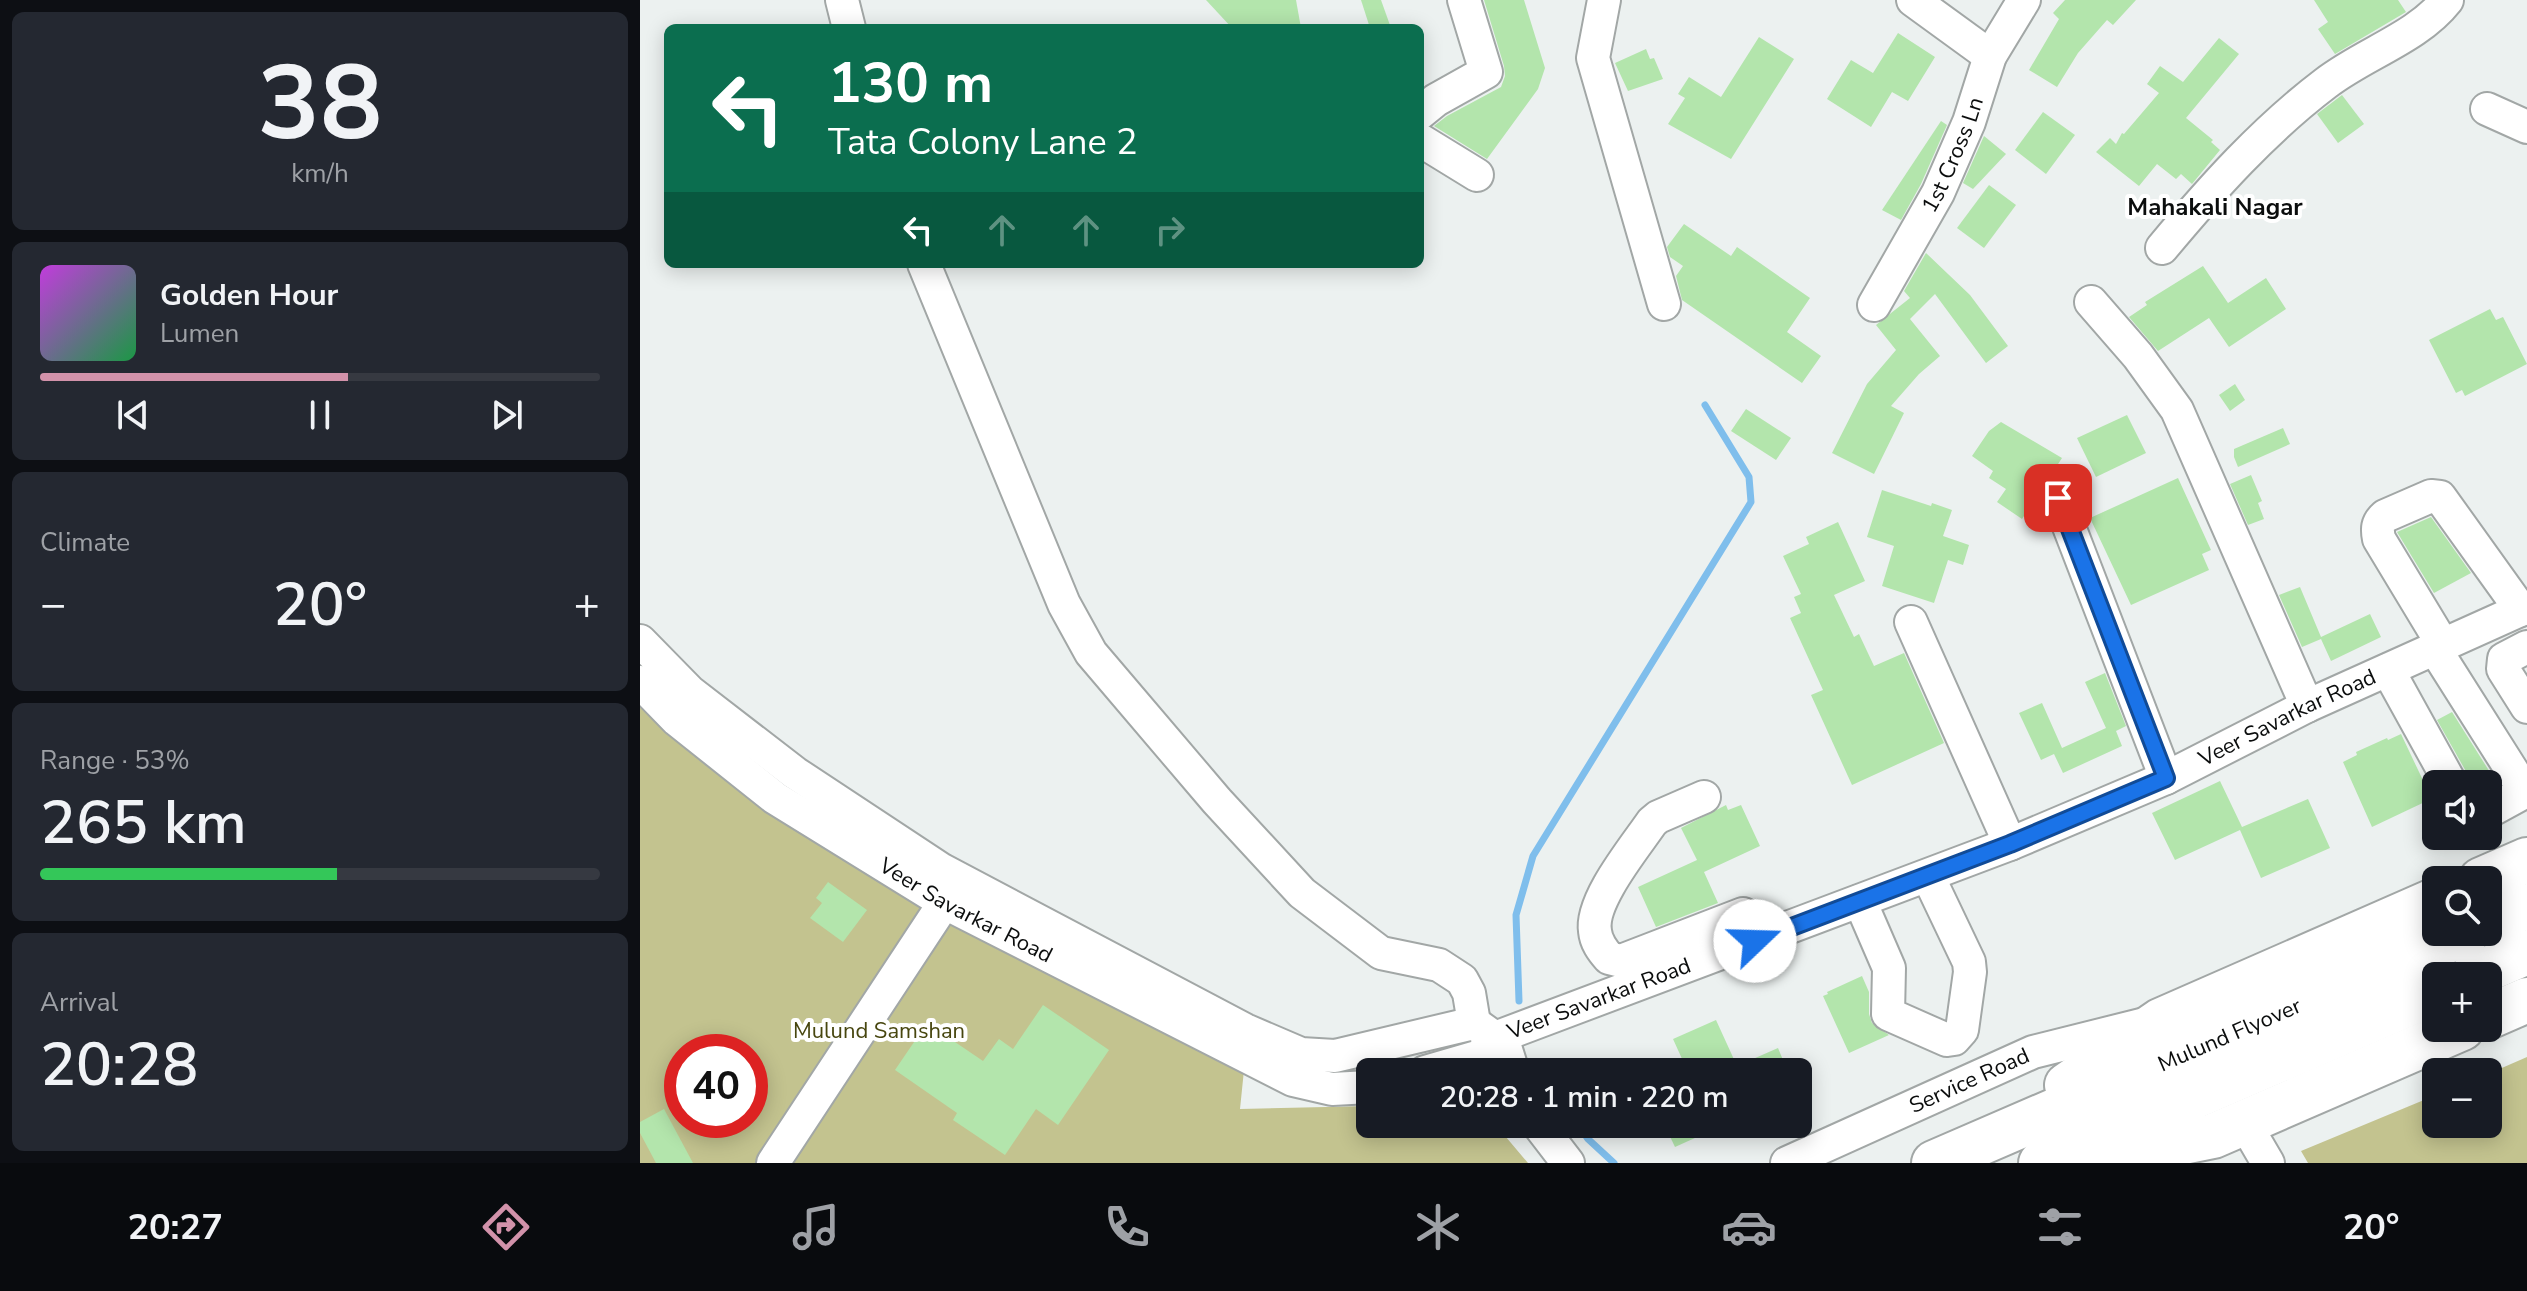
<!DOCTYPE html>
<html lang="en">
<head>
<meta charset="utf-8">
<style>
	:root { --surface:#171b24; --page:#242831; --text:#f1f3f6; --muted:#9ea1a6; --line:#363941; --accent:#d292aa }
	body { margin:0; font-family:"Nunito Sans",sans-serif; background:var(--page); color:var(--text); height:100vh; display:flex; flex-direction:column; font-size:30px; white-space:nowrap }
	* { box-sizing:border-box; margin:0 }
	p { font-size:26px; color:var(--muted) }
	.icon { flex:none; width:44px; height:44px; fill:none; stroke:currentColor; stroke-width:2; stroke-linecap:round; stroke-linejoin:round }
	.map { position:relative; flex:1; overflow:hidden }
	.sheet { display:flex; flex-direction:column; gap:12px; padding:12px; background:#0d0f14; width:640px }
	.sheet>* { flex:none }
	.top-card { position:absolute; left:24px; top:24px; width:760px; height:244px; border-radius:12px; box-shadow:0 4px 20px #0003; background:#0b6e4f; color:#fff; overflow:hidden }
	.buttons { position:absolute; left:1782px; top:770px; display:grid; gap:16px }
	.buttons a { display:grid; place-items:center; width:80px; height:80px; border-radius:12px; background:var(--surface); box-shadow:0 4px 20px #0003; font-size:40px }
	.speed { position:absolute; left:24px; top:1034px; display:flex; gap:16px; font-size:40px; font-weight:700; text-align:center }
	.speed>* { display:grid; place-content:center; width:104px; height:104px; border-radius:50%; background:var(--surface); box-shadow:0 4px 20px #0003; line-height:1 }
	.speed .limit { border:12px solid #d22; background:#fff; color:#111 }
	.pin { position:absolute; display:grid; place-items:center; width:68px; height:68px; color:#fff; margin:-34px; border-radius:16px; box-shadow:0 4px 12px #0006 }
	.me { position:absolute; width:88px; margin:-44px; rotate:69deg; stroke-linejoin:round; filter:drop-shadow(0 0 6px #0008) }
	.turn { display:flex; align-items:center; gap:28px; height:168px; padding:0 32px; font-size:36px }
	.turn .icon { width:104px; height:104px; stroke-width:2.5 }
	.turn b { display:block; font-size:56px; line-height:68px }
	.lanes { display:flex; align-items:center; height:76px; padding:0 32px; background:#0003; justify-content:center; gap:40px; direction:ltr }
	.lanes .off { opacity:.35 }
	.big { font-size:60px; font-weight:600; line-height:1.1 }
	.sheet .widget { flex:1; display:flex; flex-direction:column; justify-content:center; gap:12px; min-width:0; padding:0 28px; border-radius:12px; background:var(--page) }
	.sheet .dial { align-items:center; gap:0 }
	.dial b { font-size:104px; line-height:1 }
	.song { display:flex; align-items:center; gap:24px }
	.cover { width:96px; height:96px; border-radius:12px; background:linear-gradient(135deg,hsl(290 70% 55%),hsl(140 70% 35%)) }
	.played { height:8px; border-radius:4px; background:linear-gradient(90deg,var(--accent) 55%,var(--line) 55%) }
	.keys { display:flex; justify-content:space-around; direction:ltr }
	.heat { display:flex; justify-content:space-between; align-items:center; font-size:44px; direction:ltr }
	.charge { height:12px; border-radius:6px; background:linear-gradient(90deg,#34c759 53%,var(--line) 0) }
	.trip { position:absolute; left:716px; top:1058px; width:456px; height:80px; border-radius:12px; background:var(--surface); box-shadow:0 4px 20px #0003; font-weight:600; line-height:80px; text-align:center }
	.tabs { display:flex; height:128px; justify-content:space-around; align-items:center; background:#090b0e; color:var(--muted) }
	.tabs .icon { width:56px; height:56px }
	.tabs .current { color:var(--accent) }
	.tabs b { font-size:36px; color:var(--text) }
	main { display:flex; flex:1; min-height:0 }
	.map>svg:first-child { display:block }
	.green { fill:#c3c38f; fill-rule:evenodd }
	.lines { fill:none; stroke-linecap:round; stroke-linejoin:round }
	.stream { stroke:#7fbeec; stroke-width:7 }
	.building { fill:#b3e5ac }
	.minor-casing { stroke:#a2a7a6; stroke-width:36 }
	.highway-casing { stroke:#a2a7a6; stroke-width:48 }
	.minor { stroke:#fff; stroke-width:32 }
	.highway { stroke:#fff; stroke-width:44 }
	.route-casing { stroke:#114b97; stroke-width:20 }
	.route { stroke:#1a73e8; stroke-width:14 }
	.labels { text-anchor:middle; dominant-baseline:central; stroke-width:8; stroke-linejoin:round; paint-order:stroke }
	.street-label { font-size:22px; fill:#0b0d0d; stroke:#fff }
	.park-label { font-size:22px; fill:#47460f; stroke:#fff }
	.neighbourhood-label { font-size:24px; font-weight:bold; fill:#0b0d0d; stroke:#fff }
</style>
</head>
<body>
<main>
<section class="sheet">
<div class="widget dial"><b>38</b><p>km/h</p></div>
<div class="widget">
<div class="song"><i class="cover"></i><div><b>Golden Hour</b><p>Lumen</p></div></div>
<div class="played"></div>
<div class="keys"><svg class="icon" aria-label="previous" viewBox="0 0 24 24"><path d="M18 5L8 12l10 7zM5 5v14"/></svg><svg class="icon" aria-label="pause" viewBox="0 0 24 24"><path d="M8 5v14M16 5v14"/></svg><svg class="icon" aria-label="next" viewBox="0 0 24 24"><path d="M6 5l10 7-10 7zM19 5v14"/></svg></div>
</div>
<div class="widget"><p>Climate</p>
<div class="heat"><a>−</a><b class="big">20°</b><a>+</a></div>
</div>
<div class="widget"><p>Range · 53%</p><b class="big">265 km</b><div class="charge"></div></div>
<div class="widget"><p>Arrival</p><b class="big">20:28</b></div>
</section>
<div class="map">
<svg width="1887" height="1163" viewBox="0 0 1887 1163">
	<rect width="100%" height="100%" fill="#ecf1f0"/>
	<!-- green -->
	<g class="green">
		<path d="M 0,694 L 604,1070 L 600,1109 L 730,1106 L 730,1124 L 855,1124 L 888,1163 L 0,1163 ZM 42,1052 L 110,1052 L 110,1120 L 42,1120 Z"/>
		<polygon points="1887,1057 1887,1163 1668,1163 1661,1151 1796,1095 1796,1124 1848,1124 1848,1074"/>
	</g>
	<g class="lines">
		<!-- stream -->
		<g class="stream">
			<polyline points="879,1001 876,915 893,856 1111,502 1109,477 1065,405"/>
			<polyline points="898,1062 904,1072"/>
			<polyline points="938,1124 948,1139 974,1163"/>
		</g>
	</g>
	<!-- building -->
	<g class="building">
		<polygon points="566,0 656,0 661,28 592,28"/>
		<polygon points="721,0 741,0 751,28 730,28"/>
		<polygon points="844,0 884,0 905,68 898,89 847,159 794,126 807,116 861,87 865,76 864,66"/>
		<polygon points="1425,0 1496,0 1473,25 1467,20 1438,53 1417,87 1389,70 1419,19 1413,13"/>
		<polygon points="1674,0 1758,0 1766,12 1695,54 1678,29 1688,22"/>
		<polygon points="1258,33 1295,57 1268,101 1252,92 1231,127 1187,99 1211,60 1233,73"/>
		<polygon points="1119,37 1154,59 1091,159 1028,124 1045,98 1038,94 1049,77 1081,97"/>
		<polygon points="1579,38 1599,54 1546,118 1573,140 1571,142 1580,150 1552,184 1541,174 1536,179 1517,164 1499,186 1456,152 1470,138 1476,144 1482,133 1484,134 1519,93 1507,84 1520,66 1543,82"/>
		<polygon points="1006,49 1010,59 1014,58 1023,79 988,91 975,63"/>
		<polygon points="1702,95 1724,124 1698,143 1677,114"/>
		<polygon points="1403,112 1435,135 1406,174 1375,150"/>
		<polygon points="1301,121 1307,125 1281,184 1261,220 1242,210"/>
		<polygon points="1344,136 1366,154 1333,189 1323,183"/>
		<polygon points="1349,185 1376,205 1344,248 1317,228"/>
		<polygon points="1044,224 1091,256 1097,247 1170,298 1147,332 1181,356 1162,383 1042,300 1036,276 1043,266 1030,257 1027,247"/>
		<polygon points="1286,253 1330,295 1368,346 1346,363 1295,294 1270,319 1300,356 1279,374 1251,406 1264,413 1234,474 1192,453 1227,384 1256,350 1236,325 1270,298 1264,291"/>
		<polygon points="1563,266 1588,303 1626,278 1646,309 1589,347 1569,318 1518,351 1489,317 1507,305 1505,302"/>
		<polygon points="1850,309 1856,320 1863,317 1887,364 1825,396 1822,390 1816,393 1789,340"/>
		<polygon points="1595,384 1605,400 1590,411 1579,395"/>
		<polygon points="1106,409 1151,438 1136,460 1091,431"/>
		<polygon points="1487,415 1506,453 1456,477 1437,438"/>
		<polygon points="1361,422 1422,458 1382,519 1357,502 1366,489 1349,478 1353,471 1332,456 1349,431"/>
		<polygon points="1643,428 1650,444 1598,467 1594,457 1594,449"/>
		<polygon points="1611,475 1622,501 1618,503 1624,519 1608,525 1590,484"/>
		<polygon points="1538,478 1571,550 1562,554 1569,570 1491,605 1450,518"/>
		<polygon points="1242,490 1291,506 1292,503 1312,510 1303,536 1329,545 1323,565 1308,560 1294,603 1242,586 1254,546 1227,537"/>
		<polygon points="1791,517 1831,573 1794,593 1757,532"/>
		<polygon points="1198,522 1225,581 1194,595 1214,637 1219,634 1234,666 1264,653 1304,743 1212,785 1171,695 1183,690 1150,618 1161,613 1154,597 1161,594 1143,556 1169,544 1166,537"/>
		<polygon points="1660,587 1681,637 1730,614 1741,637 1691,661 1681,639 1662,647 1639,595"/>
		<polygon points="1465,673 1486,726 1476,731 1482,746 1423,773 1414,754 1401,760 1379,713 1402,703 1422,748 1466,728 1445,682"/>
		<polygon points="1812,712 1858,785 1848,790 1848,784 1830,784 1828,775 1797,720"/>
		<polygon points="1761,734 1789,793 1789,800 1732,827 1703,762 1717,755 1716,752 1747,738 1748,740"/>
		<polygon points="1580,781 1602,827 1668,799 1690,848 1621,878 1600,830 1535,860 1512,813"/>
		<polygon points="1086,805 1088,810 1101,805 1120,846 1064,872 1078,903 1016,927 998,887 1057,860 1041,828"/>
		<polygon points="188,882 227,910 203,942 170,918 182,903 176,898"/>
		<polygon points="1222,976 1229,992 1229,1014 1232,1023 1249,1035 1209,1053 1183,996 1188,994 1187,992"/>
		<polygon points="403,1005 469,1050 418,1125 396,1109 365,1155 313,1120 317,1113 255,1070 287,1023 343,1061 359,1039 373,1049"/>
		<polygon points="1076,1020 1097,1066 1138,1048 1148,1072 1048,1072 1033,1039"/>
		<polygon points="24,1109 53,1163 16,1163 0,1133 0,1122"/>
		<polygon points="1024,1124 1086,1124 1035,1147"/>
	</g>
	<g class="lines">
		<defs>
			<g id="minor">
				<polyline points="202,0 209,28"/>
				<polyline points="964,0 953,58 1024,304"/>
				<polyline points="1273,0 1350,56"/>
				<polyline points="1847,109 1887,127"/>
				<polyline points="780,113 796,100 846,72 824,0"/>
				<polyline points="780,140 837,175"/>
				<path d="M 1522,248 C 1572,188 1624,130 1686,83 C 1725,53 1777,38 1807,0"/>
				<polyline points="284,264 424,604 451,653 577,801 662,893 741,953 799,965 822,980 829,993 834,1023"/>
				<polyline points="1451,302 1498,356 1537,410 1667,706"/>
				<path id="s1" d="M 1234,305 L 1298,193 L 1329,122 L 1350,56 L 1384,0"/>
				<polyline points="1418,498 1526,778"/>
				<polyline points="1271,622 1370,844"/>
				<polyline points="0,641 50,692 155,773 302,870 605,1030 661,1054 695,1056 834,1023 855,1038"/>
				<path d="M 1803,645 L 1739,539 C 1737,529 1737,523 1745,516 L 1791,496 L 1800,497 L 1881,610"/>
				<polyline points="1887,647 1864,659 1863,669 1887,707"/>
				<polyline points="1795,649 1883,788 1879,795 1848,812"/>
				<polyline points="1748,670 1811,784"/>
				<path id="s2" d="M 0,682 L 37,720 L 135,798 L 305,903 L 653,1080 L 692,1089 L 730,1087"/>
				<path d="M 1064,797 L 1018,817 L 1012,822 C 995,847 950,901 955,931 C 956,942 962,950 969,958 L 981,961 L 1103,914 L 1115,941"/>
				<polyline points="1220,901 1249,968 1248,1014 1307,1040 1314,1039 1322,1030 1330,972 1329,962 1288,876"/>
				<polyline points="862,1037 873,1072"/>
				<path id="s3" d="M 785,1072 L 840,1056 L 855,1038 L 1370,844 L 1526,778 L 1667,706 L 1887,607"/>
				<polyline points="1604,1122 1628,1163"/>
				<polyline points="898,1124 928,1163"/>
				<polyline points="133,1163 316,885"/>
				<path id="s4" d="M 1147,1163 L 1393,1052 L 1501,1025"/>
			</g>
			<g id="highway">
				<polyline points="1841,880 1887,860"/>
				<polyline points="1848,923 1887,906"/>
				<polyline points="1832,976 1887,952"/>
				<polyline points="1848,1017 1887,1000"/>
				<polyline points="1427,1085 1520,1021 1796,900"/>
				<polyline points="1453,1160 1573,1136 1822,1028"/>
				<path id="s5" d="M 1294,1163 L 1828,932"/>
				<polyline points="1401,1163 1796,992"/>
			</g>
		</defs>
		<!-- minor casing -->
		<use href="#minor" class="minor-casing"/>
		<!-- highway casing -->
		<use href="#highway" class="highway-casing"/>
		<!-- minor -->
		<use href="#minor" class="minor"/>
		<!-- highway -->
		<use href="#highway" class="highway"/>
	</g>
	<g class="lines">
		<defs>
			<polyline id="route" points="1115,941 1370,844 1526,778 1418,498"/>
		</defs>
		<!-- route casing -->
		<use href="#route" class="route-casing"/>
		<!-- route -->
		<use href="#route" class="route"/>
	</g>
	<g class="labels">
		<!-- street labels -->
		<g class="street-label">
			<text stroke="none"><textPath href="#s1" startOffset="170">1st Cross Ln</textPath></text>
			<text stroke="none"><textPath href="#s3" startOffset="936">Veer Savarkar Road</textPath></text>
			<text stroke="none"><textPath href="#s2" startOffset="400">Veer Savarkar Road</textPath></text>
			<text stroke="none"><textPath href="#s3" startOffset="192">Veer Savarkar Road</textPath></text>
			<text stroke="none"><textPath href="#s5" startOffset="322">Mulund Flyover</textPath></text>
			<text stroke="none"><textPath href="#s4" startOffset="200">Service Road</textPath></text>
		</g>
		<!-- park labels -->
		<g class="park-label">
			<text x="239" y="1031">Mulund Samshan</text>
		</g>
		<!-- neighbourhood labels -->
		<g class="neighbourhood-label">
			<text x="1575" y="207">Mahakali Nagar</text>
		</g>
	</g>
</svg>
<div class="buttons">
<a><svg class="icon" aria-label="sound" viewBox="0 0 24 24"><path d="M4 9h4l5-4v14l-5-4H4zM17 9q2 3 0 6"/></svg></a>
<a><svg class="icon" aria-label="search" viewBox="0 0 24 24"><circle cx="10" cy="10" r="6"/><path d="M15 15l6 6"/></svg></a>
<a>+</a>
<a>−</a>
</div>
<div class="speed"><div class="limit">40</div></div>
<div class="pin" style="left:1418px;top:498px;background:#d93025"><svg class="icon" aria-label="arrive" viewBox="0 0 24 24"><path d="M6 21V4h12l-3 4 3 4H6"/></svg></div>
<svg class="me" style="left:1115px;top:941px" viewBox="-20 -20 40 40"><circle r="19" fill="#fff"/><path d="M0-13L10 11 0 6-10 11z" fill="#1a73e8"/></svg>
<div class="trip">20:28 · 1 min · 220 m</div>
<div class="top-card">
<div class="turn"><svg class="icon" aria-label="left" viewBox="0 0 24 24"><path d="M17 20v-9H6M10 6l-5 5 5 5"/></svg><div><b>130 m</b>Tata Colony Lane 2</div></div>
<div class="lanes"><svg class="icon" aria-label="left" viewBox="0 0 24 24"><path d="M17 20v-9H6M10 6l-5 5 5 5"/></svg><svg class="icon off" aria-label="ahead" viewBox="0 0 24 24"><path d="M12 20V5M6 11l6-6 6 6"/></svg><svg class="icon off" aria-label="ahead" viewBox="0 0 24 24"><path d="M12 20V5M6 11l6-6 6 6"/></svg><svg class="icon off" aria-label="right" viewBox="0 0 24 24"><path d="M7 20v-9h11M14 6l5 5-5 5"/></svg></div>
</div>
</div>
</main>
<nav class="tabs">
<b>20:27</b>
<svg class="icon current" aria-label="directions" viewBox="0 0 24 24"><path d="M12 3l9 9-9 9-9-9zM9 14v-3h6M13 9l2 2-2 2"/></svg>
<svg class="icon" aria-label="music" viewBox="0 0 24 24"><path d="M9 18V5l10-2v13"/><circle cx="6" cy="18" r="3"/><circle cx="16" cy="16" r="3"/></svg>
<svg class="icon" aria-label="phone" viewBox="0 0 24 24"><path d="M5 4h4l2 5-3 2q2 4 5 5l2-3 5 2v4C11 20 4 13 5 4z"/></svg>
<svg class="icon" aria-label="climate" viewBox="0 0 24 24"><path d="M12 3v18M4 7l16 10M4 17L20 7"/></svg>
<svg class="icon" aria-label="car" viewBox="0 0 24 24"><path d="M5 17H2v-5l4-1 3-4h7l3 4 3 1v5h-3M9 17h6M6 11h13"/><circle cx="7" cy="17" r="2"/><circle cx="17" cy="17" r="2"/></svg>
<svg class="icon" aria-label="filters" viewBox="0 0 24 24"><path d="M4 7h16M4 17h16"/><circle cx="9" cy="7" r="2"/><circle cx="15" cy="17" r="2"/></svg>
<b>20°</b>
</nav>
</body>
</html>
